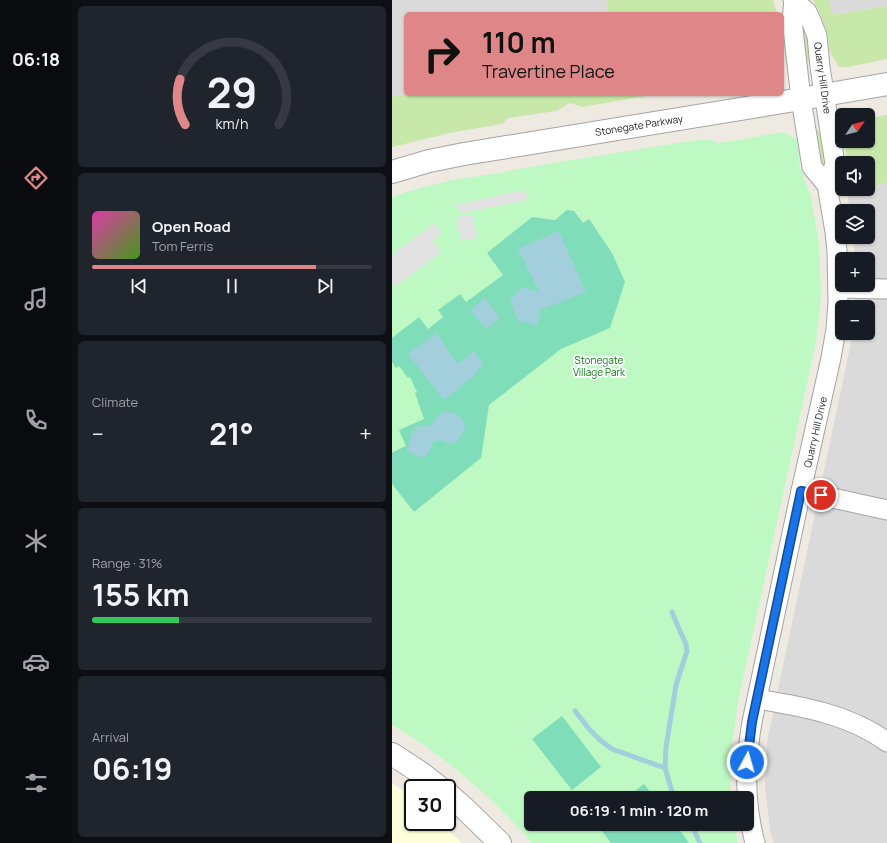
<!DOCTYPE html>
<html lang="en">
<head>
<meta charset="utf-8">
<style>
	:root { --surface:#171b24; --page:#20242c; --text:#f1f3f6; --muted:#9ea1a6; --line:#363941; --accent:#df8788 }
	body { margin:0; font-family:Manrope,sans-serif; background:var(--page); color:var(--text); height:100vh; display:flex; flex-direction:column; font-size:15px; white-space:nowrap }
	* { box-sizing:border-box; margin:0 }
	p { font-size:13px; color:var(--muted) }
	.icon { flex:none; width:22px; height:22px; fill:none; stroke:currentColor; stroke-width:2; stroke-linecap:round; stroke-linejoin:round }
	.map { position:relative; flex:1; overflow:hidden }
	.panel { display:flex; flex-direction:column; gap:6px; padding:6px; background:#0d0f14; width:320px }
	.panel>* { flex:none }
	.banner { position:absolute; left:12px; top:12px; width:380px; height:84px; border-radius:6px; box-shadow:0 1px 3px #0004; background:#df8788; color:#111; overflow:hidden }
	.needle { width:26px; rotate:55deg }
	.tools { position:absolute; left:443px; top:108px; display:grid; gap:8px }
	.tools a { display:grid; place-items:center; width:40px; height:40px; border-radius:6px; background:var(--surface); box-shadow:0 1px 3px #0004; font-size:20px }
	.speed { position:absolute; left:12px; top:779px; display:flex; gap:8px; font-size:20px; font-weight:700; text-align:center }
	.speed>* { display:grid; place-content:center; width:52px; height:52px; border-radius:50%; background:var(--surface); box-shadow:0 1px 3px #0004; line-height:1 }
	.speed .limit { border:2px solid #111; border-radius:6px; background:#fff; color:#111 }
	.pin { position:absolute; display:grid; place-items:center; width:34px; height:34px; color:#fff; margin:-17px; border:2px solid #fff; border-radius:50%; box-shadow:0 1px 4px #0007 }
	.me { position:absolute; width:44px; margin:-22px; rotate:6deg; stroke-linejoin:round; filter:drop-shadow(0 0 3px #0008) }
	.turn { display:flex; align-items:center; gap:14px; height:84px; padding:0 12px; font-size:18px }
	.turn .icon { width:52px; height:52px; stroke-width:2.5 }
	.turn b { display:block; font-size:28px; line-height:34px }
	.big { font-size:30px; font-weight:700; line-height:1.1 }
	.panel .tile { flex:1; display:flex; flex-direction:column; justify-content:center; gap:6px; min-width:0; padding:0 14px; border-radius:6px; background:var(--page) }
	.panel .dial { align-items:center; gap:0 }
	.dial svg { height:104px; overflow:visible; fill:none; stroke:var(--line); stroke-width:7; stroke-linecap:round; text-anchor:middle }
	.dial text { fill:var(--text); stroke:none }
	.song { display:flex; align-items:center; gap:12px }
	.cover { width:48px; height:48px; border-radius:6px; background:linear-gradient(135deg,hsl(320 70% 55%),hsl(100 70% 35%)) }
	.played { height:4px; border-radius:2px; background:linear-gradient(90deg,var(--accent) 80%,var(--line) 80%) }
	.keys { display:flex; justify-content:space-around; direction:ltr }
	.heat { display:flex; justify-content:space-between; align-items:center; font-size:22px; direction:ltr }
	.charge { height:6px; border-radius:3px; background:linear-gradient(90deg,#34c759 31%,var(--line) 0) }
	.trip { position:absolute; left:132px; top:791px; width:230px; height:40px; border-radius:6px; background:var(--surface); box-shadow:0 1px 3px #0004; font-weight:700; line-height:40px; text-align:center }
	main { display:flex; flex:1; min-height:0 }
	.menu { display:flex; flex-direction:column; width:72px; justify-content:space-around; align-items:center; background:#090b0e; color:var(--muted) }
	.menu .icon { width:28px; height:28px }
	.menu .selected { color:var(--accent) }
	.menu b { font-size:18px; color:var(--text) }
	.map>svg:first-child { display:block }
	.residential { fill:#dbdada }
	.education { fill:#feffda }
	.grass { fill:#c7e8a8 }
	.park { fill:#bef9c4 }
	.pitch { fill:#80ddba }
	.parking { fill:#e1e1e1 }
	.water { fill:#a3cedc }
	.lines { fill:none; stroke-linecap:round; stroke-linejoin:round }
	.stream { stroke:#a3cedc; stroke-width:5 }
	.minor-casing { stroke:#a4a4a4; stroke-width:21 }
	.tertiary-casing { stroke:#a4a4a4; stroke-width:24 }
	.minor { stroke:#fff; stroke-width:19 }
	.tertiary { stroke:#fff; stroke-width:22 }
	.route-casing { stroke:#114b97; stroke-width:10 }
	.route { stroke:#1a73e8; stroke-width:7 }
	.labels { text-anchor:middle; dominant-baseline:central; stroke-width:3.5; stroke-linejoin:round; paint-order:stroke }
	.street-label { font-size:10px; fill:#1d1d1d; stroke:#fff }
	.park-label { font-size:10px; fill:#0c7916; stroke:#fff }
</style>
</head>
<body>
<main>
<nav class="menu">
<b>06:18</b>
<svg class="icon selected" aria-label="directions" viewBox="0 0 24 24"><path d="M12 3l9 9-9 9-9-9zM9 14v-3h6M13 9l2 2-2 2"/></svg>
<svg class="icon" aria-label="music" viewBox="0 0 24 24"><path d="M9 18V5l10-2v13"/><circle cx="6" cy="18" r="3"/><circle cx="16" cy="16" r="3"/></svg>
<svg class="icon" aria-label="phone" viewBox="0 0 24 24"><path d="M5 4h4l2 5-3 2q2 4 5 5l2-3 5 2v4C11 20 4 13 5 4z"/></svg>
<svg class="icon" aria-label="climate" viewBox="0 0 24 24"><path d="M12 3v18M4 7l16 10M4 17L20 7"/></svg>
<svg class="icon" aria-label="car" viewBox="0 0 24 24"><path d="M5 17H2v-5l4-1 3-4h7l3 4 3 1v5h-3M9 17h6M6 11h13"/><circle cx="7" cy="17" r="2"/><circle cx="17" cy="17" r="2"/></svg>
<svg class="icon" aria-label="filters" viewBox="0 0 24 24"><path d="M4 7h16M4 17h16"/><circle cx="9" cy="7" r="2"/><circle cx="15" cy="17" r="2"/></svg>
</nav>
<section class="panel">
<div class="tile dial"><svg viewBox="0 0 100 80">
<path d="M14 69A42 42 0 1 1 86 69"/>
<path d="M14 69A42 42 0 0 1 10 34" stroke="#df8788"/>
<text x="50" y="56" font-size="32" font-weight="700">29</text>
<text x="50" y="72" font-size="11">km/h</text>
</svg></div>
<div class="tile">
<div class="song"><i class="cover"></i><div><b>Open Road</b><p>Tom Ferris</p></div></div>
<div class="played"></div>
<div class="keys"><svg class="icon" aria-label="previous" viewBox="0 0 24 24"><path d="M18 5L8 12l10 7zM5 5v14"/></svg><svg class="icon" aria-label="pause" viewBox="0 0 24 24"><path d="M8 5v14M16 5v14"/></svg><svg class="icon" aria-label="next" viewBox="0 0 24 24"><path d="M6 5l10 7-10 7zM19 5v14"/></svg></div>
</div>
<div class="tile"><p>Climate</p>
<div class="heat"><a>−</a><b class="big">21°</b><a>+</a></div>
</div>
<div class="tile"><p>Range · 31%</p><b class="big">155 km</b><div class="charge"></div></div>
<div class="tile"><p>Arrival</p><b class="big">06:19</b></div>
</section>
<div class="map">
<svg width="495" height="843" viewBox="0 0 495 843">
	<rect width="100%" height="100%" fill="#eeeae2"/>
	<!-- residential -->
	<g class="residential">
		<polygon points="0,0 216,0 214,14 14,14 14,94 16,94 0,97"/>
		<polygon points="437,0 495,0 495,6 441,15"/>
		<polygon points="495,183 495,843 382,843 379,834 373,789 375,742 461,333 476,333 476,307 463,307 463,285 476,285 476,259 463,259 461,237 476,237 476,211 458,211 455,192 467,189 476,189 476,187"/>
	</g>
	<!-- education -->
	<polygon class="education" points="0,783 21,797 21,822 47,822 70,843 0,843"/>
	<!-- grass -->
	<g class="grass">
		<polygon points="216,0 381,0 385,14 214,14"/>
		<polygon points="421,0 437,0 441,15 495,6 495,59 457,67 447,67 437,50 436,36 431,21"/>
		<polygon points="410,23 415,24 418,62 415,62 413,60"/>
		<polygon points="16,94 265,94 190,107 178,103 164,111 116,118 110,124 62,132 0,147 0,97"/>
		<polygon points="495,115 495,183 476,187 476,163 456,163 452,141 476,141 476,118"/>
		<polygon points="422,130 425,130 429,133 434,164 430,169"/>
	</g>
	<!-- park -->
	<path class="park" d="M 392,132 L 405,140 L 408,167 L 419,197 L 427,244 L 429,293 L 427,317 L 424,342 L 346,702 L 339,752 L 338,798 L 139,798 L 139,824 L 342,824 L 346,843 L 140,843 C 100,797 53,756 0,725 L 0,197 L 14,192 L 60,180 L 108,173 L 131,168 L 292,142 L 315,139 L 327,143 Z"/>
	<!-- pitch -->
	<g class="pitch">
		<polygon points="175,210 182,211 191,223 197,219 220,253 233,282 218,328 169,349 97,405 89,458 22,512 0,484 0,453 3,451 14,446 7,430 32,419 23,393 25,392 18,377 16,378 7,366 4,368 0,362 0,338 27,317 36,329 51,317 46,310 68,294 74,302 111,275 95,253 140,217 163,220"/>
		<polygon points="170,716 209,767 180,790 140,739"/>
		<polygon points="252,784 263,798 234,798"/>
		<polygon points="205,824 283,824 297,843 219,843"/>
	</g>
	<!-- parking -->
	<g class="parking">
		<polygon points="131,190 137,197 132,201 70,213 62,205"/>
		<polygon points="80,215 85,238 69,241 64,217"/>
		<polygon points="42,223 50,233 41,241 49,252 3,287 0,282 0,255"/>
	</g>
	<!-- water -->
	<g class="water">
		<polygon points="167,231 194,292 147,310 149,314 144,326 131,321 127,323 118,300 130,287 147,292 126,249"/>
		<polygon points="93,298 108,318 94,329 78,310"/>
		<polygon points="44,333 66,364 82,351 92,365 87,369 82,376 52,400 16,354"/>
		<path d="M 53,412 C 66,412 72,417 73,430 L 65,442 L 59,444 L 48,440 L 41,442 L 36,454 L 32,458 L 15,451 C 17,445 18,435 22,430 C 28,422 34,429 39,425 C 42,423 44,418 46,415 Z"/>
	</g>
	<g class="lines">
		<!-- stream -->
		<g class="stream">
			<polyline points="280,612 287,629 294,644 295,651 284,685 274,747 273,768 282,798"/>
			<polyline points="183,711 198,730 208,740 220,749 273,768"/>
			<polyline points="299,824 308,843"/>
		</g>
		<defs>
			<g id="minor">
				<polyline points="401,0 415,12 420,23 425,36 428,67 443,164 435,185"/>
				<polyline points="446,288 495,289"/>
				<polyline points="409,491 495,510"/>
				<path d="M 365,699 C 409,706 459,715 495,742"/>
				<path d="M 363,843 C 352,801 353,764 360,722 L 409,491 L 439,358 L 444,329 L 446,301 L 445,251 L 443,232 L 435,185 L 420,167 L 409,99 L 400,20 L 402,1"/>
			</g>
			<g id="tertiary">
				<polyline points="0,172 37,161 72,154 397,101 495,84"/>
				<polyline points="0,754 29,773 48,788"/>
				<polyline points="55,793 71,807 108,843"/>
			</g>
		</defs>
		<!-- minor casing -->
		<use href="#minor" class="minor-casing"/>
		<!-- tertiary casing -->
		<use href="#tertiary" class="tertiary-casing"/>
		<!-- minor -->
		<use href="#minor" class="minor"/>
		<!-- tertiary -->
		<use href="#tertiary" class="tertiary"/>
	</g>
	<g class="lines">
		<defs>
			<polyline id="route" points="355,762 360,722 409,491 429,495"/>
		</defs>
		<!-- route casing -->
		<use href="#route" class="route-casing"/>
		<!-- route -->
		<use href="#route" class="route"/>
	</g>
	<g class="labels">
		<!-- street labels -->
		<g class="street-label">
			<text transform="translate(431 78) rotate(82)">Quarry Hill Drive</text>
			<text transform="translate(247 125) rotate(-9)">Stonegate Parkway</text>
			<text transform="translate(423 432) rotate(-77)">Quarry Hill Drive</text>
		</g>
		<!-- park labels -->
		<g class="park-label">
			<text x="207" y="360">Stonegate<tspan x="207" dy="12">Village Park</tspan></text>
		</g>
	</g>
</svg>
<div class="tools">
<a><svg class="needle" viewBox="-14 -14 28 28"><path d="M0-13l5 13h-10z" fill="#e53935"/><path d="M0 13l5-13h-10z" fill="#9ea1a6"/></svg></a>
<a><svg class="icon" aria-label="sound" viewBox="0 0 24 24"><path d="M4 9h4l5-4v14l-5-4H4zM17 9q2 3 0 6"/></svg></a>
<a><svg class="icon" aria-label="layers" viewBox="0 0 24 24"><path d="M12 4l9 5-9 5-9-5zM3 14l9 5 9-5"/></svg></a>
<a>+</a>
<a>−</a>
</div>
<div class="speed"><div class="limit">30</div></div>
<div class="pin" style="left:429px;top:495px;background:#d93025"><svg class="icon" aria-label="arrive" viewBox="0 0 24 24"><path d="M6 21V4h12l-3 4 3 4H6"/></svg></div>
<svg class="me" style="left:355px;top:762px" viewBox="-20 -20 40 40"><circle r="17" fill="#1a73e8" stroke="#fff" stroke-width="3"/><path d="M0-11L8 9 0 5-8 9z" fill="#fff"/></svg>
<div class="trip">06:19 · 1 min · 120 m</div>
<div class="banner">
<div class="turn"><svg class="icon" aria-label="right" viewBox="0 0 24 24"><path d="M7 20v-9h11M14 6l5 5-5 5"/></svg><div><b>110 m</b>Travertine Place</div></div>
</div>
</div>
</main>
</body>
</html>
